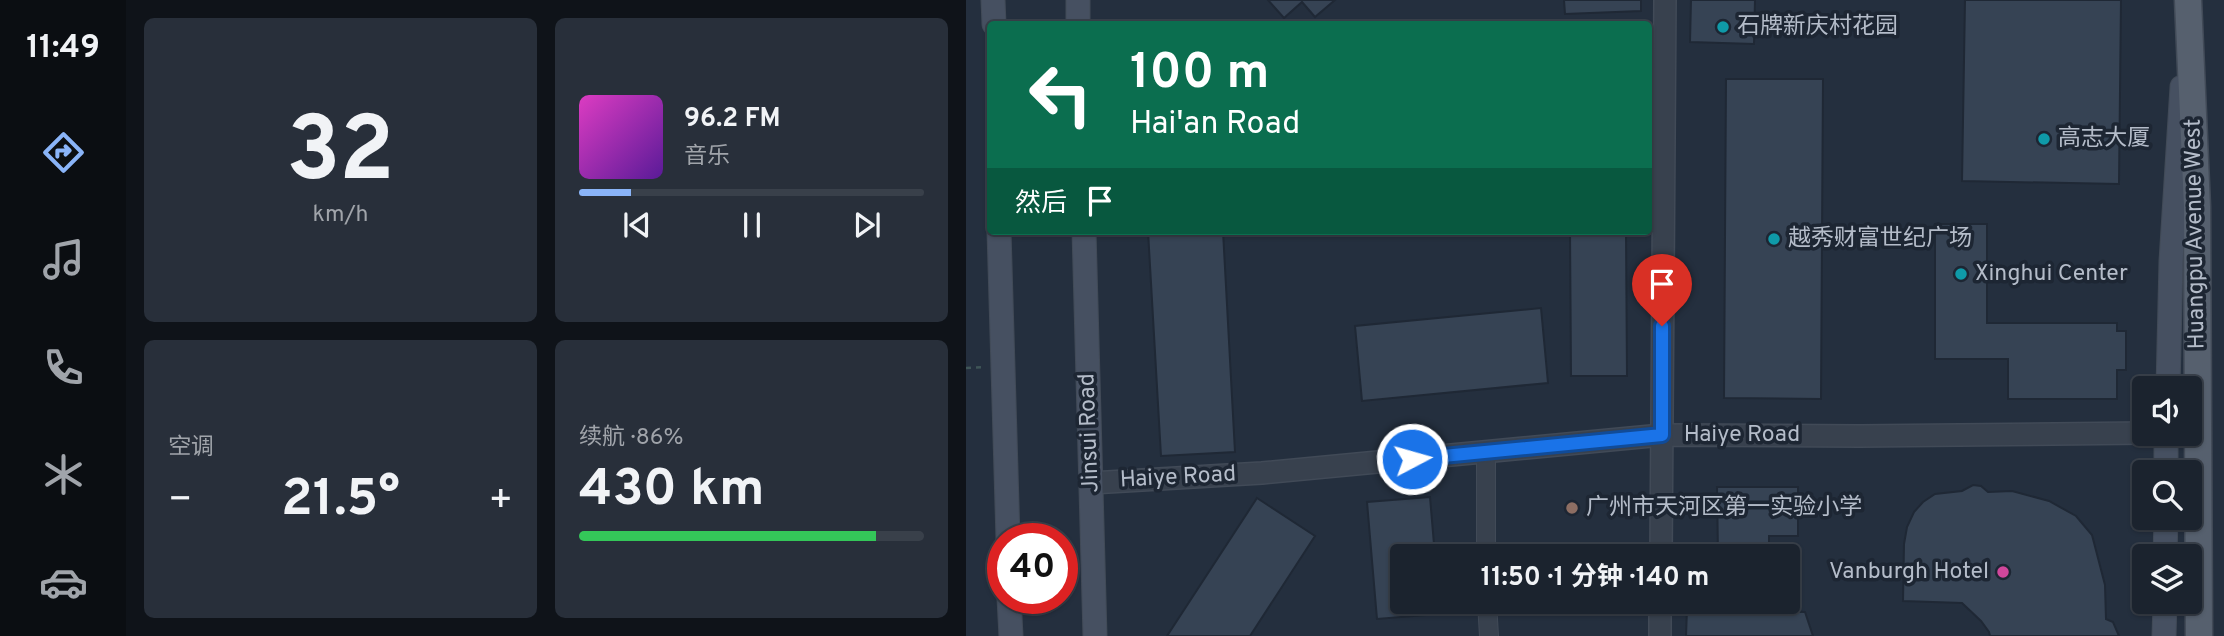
<!DOCTYPE html>
<html lang="zh">
<head>
<meta charset="utf-8">
<style>
	:root { --surface:#1b232e; --page:#282f3a; --text:#f1f3f6; --muted:#a0a4aa; --line:#39404a; --accent:#8ab4f8 }
	body { margin:0; font-family:Overpass,"Noto Sans SC",sans-serif; background:var(--page); color:var(--text); height:100vh; display:flex; flex-direction:column; font-size:26px; white-space:nowrap }
	* { box-sizing:border-box; margin:0 }
	p { font-size:23px; color:var(--muted) }
	.icon { flex:none; width:38px; height:38px; fill:none; stroke:currentColor; stroke-width:2; stroke-linecap:round; stroke-linejoin:round }
	.map { position:relative; flex:1; overflow:hidden }
	.panel { display:flex; flex-direction:column; gap:18px; padding:18px; background:#0f1319; width:840px }
	.panel>* { flex:none }
	.hud { position:absolute; left:21px; top:21px; width:665px; height:214px; border-radius:7px; box-shadow:0 2px 5px #0004,0 0 0 2px var(--line); background:#0b6e4f; color:#fff; overflow:hidden }
	.buttons { position:absolute; left:1166px; top:376px; display:grid; gap:14px }
	.buttons a { display:grid; place-items:center; width:70px; height:70px; border-radius:7px; background:var(--surface); box-shadow:0 2px 5px #0004,0 0 0 2px var(--line); font-size:35px }
	.speed { position:absolute; left:21px; top:523px; display:flex; gap:14px; font-size:35px; font-weight:700; text-align:center }
	.speed>* { display:grid; place-content:center; width:91px; height:91px; border-radius:50%; background:var(--surface); box-shadow:0 2px 5px #0004,0 0 0 2px var(--line); line-height:1 }
	.speed .limit { border:10px solid #d22; background:#fff; color:#111 }
	.pin { position:absolute; display:grid; place-items:center; width:60px; height:60px; color:#fff; margin:-72px -30px; border-radius:50% 50% 50% 0; rotate:-45deg; box-shadow:0 0 7px #0007 }
	.pin .icon { rotate:45deg }
	.me { position:absolute; width:77px; margin:-38px; rotate:84deg; stroke-linejoin:round; filter:drop-shadow(0 0 5px #0008) }
	.turn { display:flex; align-items:center; gap:24px; height:147px; padding:0 28px; font-size:32px }
	.turn .icon { width:91px; height:91px; stroke-width:2.5 }
	.turn b { display:block; font-size:49px; line-height:60px }
	.then { display:flex; align-items:center; height:66px; padding:0 28px; background:#0003; gap:14px; font-size:26px }
	.big { font-size:52px; font-weight:700; line-height:1.1 }
	.panel .tile { flex:1; display:flex; flex-direction:column; justify-content:center; gap:10px; min-width:0; padding:0 24px; border-radius:10px; background:var(--page) }
	.panel .dial { align-items:center; gap:0 }
	.dial b { font-size:91px; line-height:1 }
	.song { display:flex; align-items:center; gap:21px }
	.cover { width:84px; height:84px; border-radius:10px; background:linear-gradient(135deg,hsl(310 70% 55%),hsl(270 70% 35%)) }
	.played { height:7px; border-radius:4px; background:linear-gradient(90deg,var(--accent) 15%,var(--line) 15%) }
	.keys { display:flex; justify-content:space-around; direction:ltr }
	.heat { display:flex; justify-content:space-between; align-items:center; font-size:38px; direction:ltr }
	.charge { height:10px; border-radius:5px; background:linear-gradient(90deg,#34c759 86%,var(--line) 0) }
	.panel .tiles { flex:1; display:grid; gap:18px; grid-template-columns:repeat(2,1fr) }
	.trip { position:absolute; left:424px; top:544px; width:410px; height:70px; border-radius:7px; background:var(--surface); box-shadow:0 2px 5px #0004,0 0 0 2px var(--line); font-weight:700; line-height:70px; text-align:center }
	main { display:flex; flex:1; min-height:0 }
	.menu { display:flex; flex-direction:column; width:126px; justify-content:space-around; align-items:center; background:#0b0e12; color:var(--muted) }
	.menu .icon { width:49px; height:49px }
	.menu .selected { color:var(--accent) }
	.menu b { font-size:32px; color:var(--text) }
	.map>svg:first-child { display:block }
	.building { fill:#364354; stroke:#1f2835; stroke-width:2 }
	.lines { fill:none; stroke-linecap:round; stroke-linejoin:round }
	.minor-casing { stroke:#414a57; stroke-width:20 }
	.tertiary-casing { stroke:#414a57; stroke-width:24 }
	.secondary-casing { stroke:#414a57; stroke-width:25 }
	.primary-casing { stroke:#414a57; stroke-width:29 }
	.path { stroke:#3f5557; stroke-width:2.5; stroke-dasharray:5 5; stroke-linecap:butt }
	.minor { stroke:#38414e; stroke-width:18 }
	.tertiary { stroke:#38414e; stroke-width:21 }
	.secondary { stroke:#465061; stroke-width:23 }
	.primary { stroke:#56606e; stroke-width:26 }
	.route-casing { stroke:#114b97; stroke-width:18 }
	.route { stroke:#1a73e8; stroke-width:12 }
	.culture-dot { fill:#0f9aa8; stroke:#1d2633; stroke-width:2.5 }
	.education-dot { fill:#8d6e63; stroke:#1d2633; stroke-width:2.5 }
	.hotel-dot { fill:#d1479c; stroke:#1d2633; stroke-width:2.5 }
	.labels { text-anchor:middle; dominant-baseline:central; stroke-width:7; stroke-linejoin:round; paint-order:stroke }
	.poi-label { font-size:23px; fill:#b4bcc9; stroke:#1d2633; text-anchor:start }
	.street-label { font-size:23px; fill:#b4bcc9; stroke:#1d2633 }
</style>
</head>
<body>
<main>
<nav class="menu">
<b>11:49</b>
<svg class="icon selected" aria-label="directions" viewBox="0 0 24 24"><path d="M12 3l9 9-9 9-9-9zM9 14v-3h6M13 9l2 2-2 2"/></svg>
<svg class="icon" aria-label="music" viewBox="0 0 24 24"><path d="M9 18V5l10-2v13"/><circle cx="6" cy="18" r="3"/><circle cx="16" cy="16" r="3"/></svg>
<svg class="icon" aria-label="phone" viewBox="0 0 24 24"><path d="M5 4h4l2 5-3 2q2 4 5 5l2-3 5 2v4C11 20 4 13 5 4z"/></svg>
<svg class="icon" aria-label="climate" viewBox="0 0 24 24"><path d="M12 3v18M4 7l16 10M4 17L20 7"/></svg>
<svg class="icon" aria-label="car" viewBox="0 0 24 24"><path d="M5 17H2v-5l4-1 3-4h7l3 4 3 1v5h-3M9 17h6M6 11h13"/><circle cx="7" cy="17" r="2"/><circle cx="17" cy="17" r="2"/></svg>
</nav>
<section class="panel">
<div class="tiles">
<div class="tile dial"><b>32</b><p>km/h</p></div>
<div class="tile">
<div class="song"><i class="cover"></i><div><b>96.2 FM</b><p>音乐</p></div></div>
<div class="played"></div>
<div class="keys"><svg class="icon" aria-label="previous" viewBox="0 0 24 24"><path d="M18 5L8 12l10 7zM5 5v14"/></svg><svg class="icon" aria-label="pause" viewBox="0 0 24 24"><path d="M8 5v14M16 5v14"/></svg><svg class="icon" aria-label="next" viewBox="0 0 24 24"><path d="M6 5l10 7-10 7zM19 5v14"/></svg></div>
</div>
<div class="tile"><p>空调</p>
<div class="heat"><a>−</a><b class="big">21.5°</b><a>+</a></div>
</div>
<div class="tile"><p>续航 · 86%</p><b class="big">430 km</b><div class="charge"></div></div>
</div>
</section>
<div class="map">
<svg width="1258" height="636" viewBox="0 0 1258 636">
	<rect width="100%" height="100%" fill="#242f3e"/>
	<!-- building -->
	<g class="building">
		<polygon points="302,0 369,0 349,17 336,2 318,18"/>
		<polygon points="598,0 675,0 675,11 599,14"/>
		<polygon points="725,0 789,0 788,44 724,42"/>
		<polygon points="999,0 1155,0 1153,184 996,181"/>
		<polygon points="760,79 857,79 855,399 758,398"/>
		<polygon points="969,224 1021,224 1021,323 1151,323 1151,331 1160,331 1160,370 1151,370 1151,399 1042,399 1042,359 969,359"/>
		<polygon points="182,231 257,231 269,452 195,456"/>
		<polygon points="604,231 660,231 661,376 605,376"/>
		<polygon points="575,308 582,383 396,401 389,326"/>
		<polygon points="1007,485 1015,486 1022,492 1046,491 1083,501 1110,516 1126,535 1139,585 1140,619 1147,622 1153,636 1024,636 1023,632 1015,621 996,603 937,601 938,544 941,527 948,512 957,502 969,494 996,491"/>
		<polygon points="751,487 832,487 832,536 803,536 803,556 752,556"/>
		<polygon points="464,497 469,556 436,556 436,602 496,602 496,612 411,619 401,502"/>
		<polygon points="291,498 349,536 284,636 201,636"/>
		<polygon points="721,609 839,612 847,636 720,636"/>
	</g>
	<g class="lines">
		<defs>
			<g id="minor">
				<polyline points="520,452 520,556"/>
				<polyline points="521,602 523,636"/>
			</g>
			<g id="tertiary">
				<polyline points="125,483 296,473 696,435 894,436 1178,433"/>
				<polyline points="695,556 699,0"/>
				<polyline points="694,636 694,602"/>
			</g>
			<g id="secondary">
				<polyline points="27,0 28,24"/>
				<polyline points="112,0 112,24"/>
				<polyline points="33,231 42,539"/>
				<polyline points="118,231 129,636"/>
				<polyline points="1202,388 1205,261 1216,87"/>
				<polyline points="1200,472 1200,434"/>
				<polyline points="1199,556 1200,518"/>
				<polyline points="43,598 45,636"/>
				<polyline points="1198,636 1199,602"/>
			</g>
			<polyline id="primary" points="1222,0 1231,207 1233,636"/>
		</defs>
		<!-- minor casing -->
		<use href="#minor" class="minor-casing"/>
		<!-- tertiary casing -->
		<use href="#tertiary" class="tertiary-casing"/>
		<!-- secondary casing -->
		<use href="#secondary" class="secondary-casing"/>
		<!-- primary casing -->
		<use href="#primary" class="primary-casing"/>
		<!-- path -->
		<polyline class="path" points="0,368 19,367"/>
		<!-- minor -->
		<use href="#minor" class="minor"/>
		<!-- tertiary -->
		<use href="#tertiary" class="tertiary"/>
		<!-- secondary -->
		<use href="#secondary" class="secondary"/>
		<!-- primary -->
		<use href="#primary" class="primary"/>
	</g>
	<g class="lines">
		<defs>
			<polyline id="route" points="446,459 696,435 696,326"/>
		</defs>
		<!-- route casing -->
		<use href="#route" class="route-casing"/>
		<!-- route -->
		<use href="#route" class="route"/>
	</g>
	<!-- markers -->
	<g class="culture-dot">
		<circle cx="757" cy="27" r="7"/>
		<circle cx="1078" cy="139" r="7"/>
		<circle cx="808" cy="239" r="7"/>
		<circle cx="995" cy="274" r="7"/>
	</g>
	<circle class="education-dot" cx="606" cy="508" r="7"/>
	<circle class="hotel-dot" cx="1037" cy="572" r="7"/>
	<g class="labels">
		<!-- poi labels -->
		<g class="poi-label">
			<text x="771" y="27">石牌新庆村花园</text>
			<text x="1092" y="139">高志大厦</text>
			<text x="822" y="239">越秀·财富世纪广场</text>
			<text x="1009" y="274">Xinghui Center</text>
			<text x="620" y="508">广州市天河区第一实验小学</text>
			<text x="1023" y="572" text-anchor="end">Vanburgh Hotel</text>
		</g>
		<!-- street labels -->
		<g class="street-label">
			<text transform="translate(1230 234) rotate(-91)">Huangpu Avenue West</text>
			<text transform="translate(124 433) rotate(-92)">Jinsui Road</text>
			<text x="776" y="435">Haiye Road</text>
			<text transform="translate(212 478) rotate(-3)">Haiye Road</text>
		</g>
	</g>
</svg>
<div class="buttons">
<a><svg class="icon" aria-label="sound" viewBox="0 0 24 24"><path d="M4 9h4l5-4v14l-5-4H4zM17 9q2 3 0 6"/></svg></a>
<a><svg class="icon" aria-label="search" viewBox="0 0 24 24"><circle cx="10" cy="10" r="6"/><path d="M15 15l6 6"/></svg></a>
<a><svg class="icon" aria-label="layers" viewBox="0 0 24 24"><path d="M12 4l9 5-9 5-9-5zM3 14l9 5 9-5"/></svg></a>
</div>
<div class="speed"><div class="limit">40</div></div>
<div class="pin" style="left:696px;top:326px;background:#d93025"><svg class="icon" aria-label="arrive" viewBox="0 0 24 24"><path d="M6 21V4h12l-3 4 3 4H6"/></svg></div>
<svg class="me" style="left:446px;top:459px" viewBox="-20 -20 40 40"><circle r="17" fill="#1a73e8" stroke="#fff" stroke-width="3"/><path d="M0-11L8 9 0 5-8 9z" fill="#fff"/></svg>
<div class="trip">11:50 · 1 分钟 · 140 m</div>
<div class="hud">
<div class="turn"><svg class="icon" aria-label="left" viewBox="0 0 24 24"><path d="M17 20v-9H6M10 6l-5 5 5 5"/></svg><div><b>100 m</b>Hai'an Road</div></div>
<div class="then">然后<svg class="icon" aria-label="arrive" viewBox="0 0 24 24"><path d="M6 21V4h12l-3 4 3 4H6"/></svg></div>
</div>
</div>
</main>
</body>
</html>
